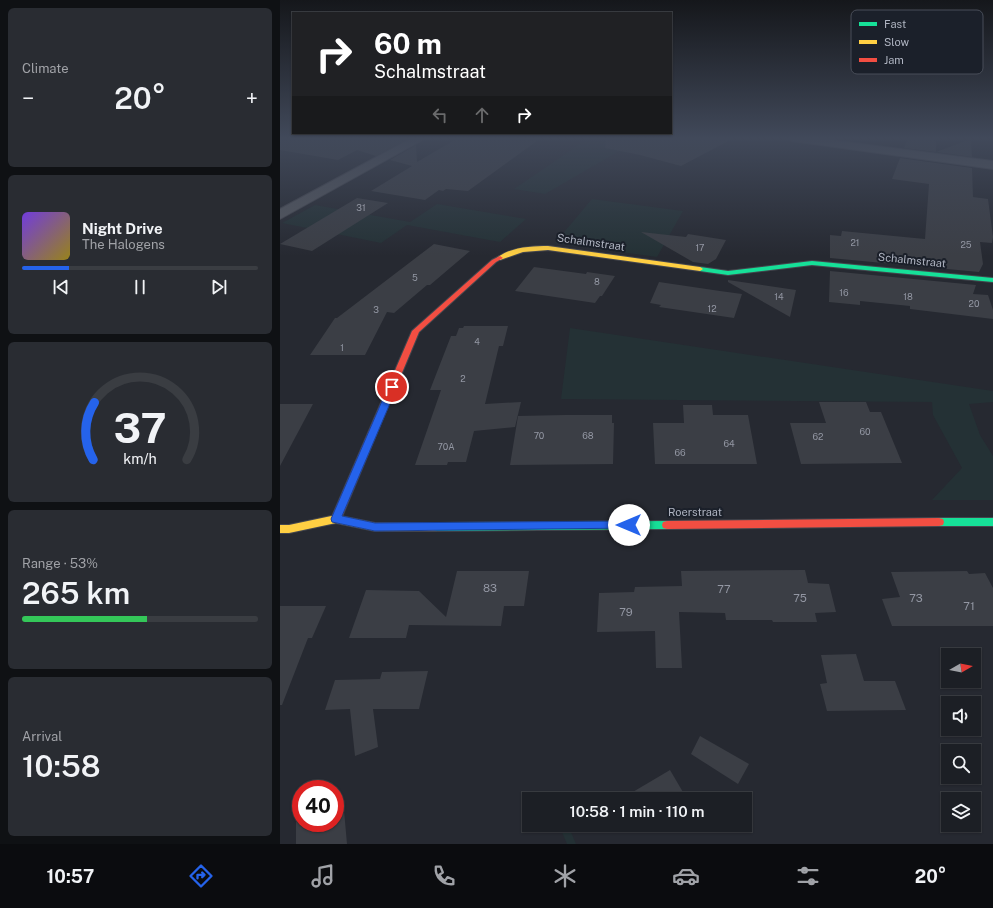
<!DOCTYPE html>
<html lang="en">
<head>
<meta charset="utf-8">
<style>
	:root { --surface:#1c1f25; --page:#292c32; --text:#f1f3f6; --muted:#a0a2a7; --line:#3a3d42; --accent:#2563eb }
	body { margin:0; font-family:"Public Sans",sans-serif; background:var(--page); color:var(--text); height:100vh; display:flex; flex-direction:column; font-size:15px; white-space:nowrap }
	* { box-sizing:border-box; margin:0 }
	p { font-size:13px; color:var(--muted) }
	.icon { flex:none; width:22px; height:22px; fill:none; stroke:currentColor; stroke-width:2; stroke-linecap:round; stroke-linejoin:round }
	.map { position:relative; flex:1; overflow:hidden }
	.drawer { display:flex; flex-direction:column; gap:8px; padding:8px; background:#0f1114; width:280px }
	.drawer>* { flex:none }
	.guide { position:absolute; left:12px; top:12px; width:380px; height:122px; border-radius:0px; box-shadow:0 1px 3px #0004,0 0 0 1px var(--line); background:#202124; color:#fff; overflow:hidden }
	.needle { width:26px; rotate:81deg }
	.buttons { position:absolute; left:661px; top:648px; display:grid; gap:8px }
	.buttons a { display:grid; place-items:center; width:40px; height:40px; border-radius:0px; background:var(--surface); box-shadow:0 1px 3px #0004,0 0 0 1px var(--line); font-size:20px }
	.speed { position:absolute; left:12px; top:780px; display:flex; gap:8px; font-size:20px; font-weight:700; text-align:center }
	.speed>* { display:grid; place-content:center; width:52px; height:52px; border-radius:50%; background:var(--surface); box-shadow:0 1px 3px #0004,0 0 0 1px var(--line); line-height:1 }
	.speed .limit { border:6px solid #d22; background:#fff; color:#111 }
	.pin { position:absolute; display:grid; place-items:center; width:34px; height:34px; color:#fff; margin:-17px; border:2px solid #fff; border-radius:50%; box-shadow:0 1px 4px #0007 }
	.me { position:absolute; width:44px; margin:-22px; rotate:270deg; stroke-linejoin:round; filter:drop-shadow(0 0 3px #0008) }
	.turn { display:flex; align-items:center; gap:14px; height:84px; padding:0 16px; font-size:18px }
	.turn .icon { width:52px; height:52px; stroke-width:2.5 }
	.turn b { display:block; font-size:28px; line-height:34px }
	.lanes { display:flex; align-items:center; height:38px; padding:0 16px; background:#0003; justify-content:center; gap:20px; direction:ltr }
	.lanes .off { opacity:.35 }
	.big { font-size:30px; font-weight:600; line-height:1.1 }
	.drawer .card { flex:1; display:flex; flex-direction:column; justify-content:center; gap:6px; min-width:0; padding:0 14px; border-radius:6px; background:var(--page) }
	.drawer .dial { align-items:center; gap:0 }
	.dial svg { height:104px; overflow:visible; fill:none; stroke:var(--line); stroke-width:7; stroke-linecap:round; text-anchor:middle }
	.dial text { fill:var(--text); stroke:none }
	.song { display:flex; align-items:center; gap:12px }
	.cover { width:48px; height:48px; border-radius:6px; background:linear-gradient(135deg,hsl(260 70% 55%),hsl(50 70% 35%)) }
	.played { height:4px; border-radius:2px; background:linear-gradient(90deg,var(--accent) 20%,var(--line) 20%) }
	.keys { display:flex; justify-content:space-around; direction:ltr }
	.heat { display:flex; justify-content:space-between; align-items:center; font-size:22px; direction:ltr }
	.charge { height:6px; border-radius:3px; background:linear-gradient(90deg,#34c759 53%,var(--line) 0) }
	.trip { position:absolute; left:242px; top:792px; width:230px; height:40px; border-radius:0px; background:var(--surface); box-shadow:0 1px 3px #0004,0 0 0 1px var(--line); font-weight:600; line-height:40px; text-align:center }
	.tab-bar { display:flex; height:64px; justify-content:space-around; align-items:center; background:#0b0c0f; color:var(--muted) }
	.tab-bar .icon { width:28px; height:28px }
	.tab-bar .current { color:var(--accent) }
	.tab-bar b { font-size:18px; color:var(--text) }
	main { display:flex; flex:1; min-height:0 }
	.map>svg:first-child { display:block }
	.green { fill:#243135 }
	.building { fill:#3b3e45 }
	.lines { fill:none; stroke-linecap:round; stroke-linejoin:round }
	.street-casing { stroke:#44464e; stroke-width:2 }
	.fast-casing { stroke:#44464e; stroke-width:2 }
	.slow-casing { stroke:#44464e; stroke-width:2 }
	.jam-casing { stroke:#44464e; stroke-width:2 }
	.street { fill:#55585f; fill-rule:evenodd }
	.fast { fill:#16e098; fill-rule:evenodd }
	.slow { fill:#ffcf43; fill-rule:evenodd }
	.jam { fill:#f24e42; fill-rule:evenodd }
	.route { fill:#2563eb; stroke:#184099 }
	.labels { text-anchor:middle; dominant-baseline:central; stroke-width:4; stroke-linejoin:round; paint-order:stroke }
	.number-label { font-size:9px; fill:#9397a3 }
	.street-label { font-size:11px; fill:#b0b5c2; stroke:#1b202a }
	.near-number-label { font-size:11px; fill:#9397a3 }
	.key { fill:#1b202a; stroke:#484d58; stroke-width:1 }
	.key-label { font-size:11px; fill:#b0b5c2 }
</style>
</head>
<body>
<main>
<section class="drawer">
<div class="card"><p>Climate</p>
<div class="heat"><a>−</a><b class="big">20°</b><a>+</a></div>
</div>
<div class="card">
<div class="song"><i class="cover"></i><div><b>Night Drive</b><p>The Halogens</p></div></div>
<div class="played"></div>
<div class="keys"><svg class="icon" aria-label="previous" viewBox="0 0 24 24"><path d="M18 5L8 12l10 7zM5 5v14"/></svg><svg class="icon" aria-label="pause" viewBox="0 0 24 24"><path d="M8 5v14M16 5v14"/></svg><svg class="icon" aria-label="next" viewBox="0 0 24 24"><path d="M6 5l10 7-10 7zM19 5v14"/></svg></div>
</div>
<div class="card dial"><svg viewBox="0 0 100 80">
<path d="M14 69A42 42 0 1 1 86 69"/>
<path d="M14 69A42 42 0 0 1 15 25" stroke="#2563eb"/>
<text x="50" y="56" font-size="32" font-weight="700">37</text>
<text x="50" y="72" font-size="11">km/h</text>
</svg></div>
<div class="card"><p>Range · 53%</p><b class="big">265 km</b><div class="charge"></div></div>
<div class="card"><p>Arrival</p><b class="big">10:58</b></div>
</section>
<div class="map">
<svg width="713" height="844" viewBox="0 0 713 844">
	<rect width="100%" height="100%" fill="#262931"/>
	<!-- green -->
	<g class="green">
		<polygon points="309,138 355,138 341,150 265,194 234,189"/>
		<polygon points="312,199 403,211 377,257 275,243"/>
		<polygon points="157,204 246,219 220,242 127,225 101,243 2,223 35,205 130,222"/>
		<polygon points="290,328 713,391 713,402 689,404 700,435 713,456 713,500 652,500 682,468 653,415 652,402 281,399"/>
		<polygon points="279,825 288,825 296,844 287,844"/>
	</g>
	<!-- building -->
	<g class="building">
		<polygon points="0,138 130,138 96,156 77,150 58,160 0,150"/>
		<polygon points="178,138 261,138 188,191 166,189 163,191 159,190 145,200 91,191 132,166 110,160 136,145 137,162"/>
		<polygon points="326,138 454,138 401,166 360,155 325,148"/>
		<polygon points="628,138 656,138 656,152 624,148"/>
		<polygon points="691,139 692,157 656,152"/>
		<polygon points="620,158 692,168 693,197 708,199 713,237 712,243 700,242 703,264 699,272 550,258 550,235 561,236 562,231 645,239 649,184 612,179"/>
		<polygon points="77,198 108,203 32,251 0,244"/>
		<polygon points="361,232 406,237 408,234 446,240 436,259 428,264 413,262"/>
		<polygon points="154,244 190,251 150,285 147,285 114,313 107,312 85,355 30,355 55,318 57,318"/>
		<polygon points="254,267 306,274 307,272 335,276 322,296 320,296 315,303 235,291"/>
		<polygon points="550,271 696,285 693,294 708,295 713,310 713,319 630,309 630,306 580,301 580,305 549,302"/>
		<polygon points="448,280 516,290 510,317 448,282"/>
		<polygon points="379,282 440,291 462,294 454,318 379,307 381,305 370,303"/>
		<polygon points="184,326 228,326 223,346 219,346 205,404 241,402 235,427 194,431 186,462 168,462 167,465 135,465 161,390 150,390 171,336 176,336 179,328 183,328"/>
		<polygon points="539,402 586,402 590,412 601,412 622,463 521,464 510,423 546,423"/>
		<polygon points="0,404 33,404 0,466"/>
		<polygon points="403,405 432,405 433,415 468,415 477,464 375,464 373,423 404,423"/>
		<polygon points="285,415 332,415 332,423 334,423 333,464 230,465 238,416"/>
		<polygon points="525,570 528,583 549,584 556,612 535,613 537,622 493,622 492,620 446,620 445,613 399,612 402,668 376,668 375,631 317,632 319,593 354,592 355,587 402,586 401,571"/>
		<polygon points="177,571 249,571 244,606 224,606 221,626 129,625 126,638 69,638 86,590 139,591 166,617"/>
		<polygon points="687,571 689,574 705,573 713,588 713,626 612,626 602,599 620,597 611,572"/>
		<polygon points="0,606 46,606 32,638 28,638 2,705 0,705"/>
		<polygon points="576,654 584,681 615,681 626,710 547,711 540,684 547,683 541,655"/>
		<polygon points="148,671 139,709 93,709 98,747 75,756 70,709 45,710 55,680 100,679 102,672"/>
		<polygon points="420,736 469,764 458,784 411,754"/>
		<polygon points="390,770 407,799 341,799"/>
		<polygon points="63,799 67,844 16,844 16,816 21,814 21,823 55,823 55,802"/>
	</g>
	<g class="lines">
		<defs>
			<g id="street">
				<polygon points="132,138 146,138 0,219 0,209"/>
				<polygon points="506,138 535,138 713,161 713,169 512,141"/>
			</g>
			<g id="fast">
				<polygon points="532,261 713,278 713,282 532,265 448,275 420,271 417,269 420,267 448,271"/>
				<polygon points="659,518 713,518 713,526 659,526 655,525 654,522 655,519"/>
				<polygon points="387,521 391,522 392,525 391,528 387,529 153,531 149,530 148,527 149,524 153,523"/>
			</g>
			<g id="slow">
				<path d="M 268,246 L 420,267 L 423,269 L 420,271 L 268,250 L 243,252 L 220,260 L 217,258 C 230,247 252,246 268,246 Z"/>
				<polygon points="56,515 95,523 153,523 157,524 158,527 157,530 153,531 95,531 56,523 9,533 0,533 0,525 9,525"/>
			</g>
			<g id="jam">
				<polygon points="220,256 223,258 216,262 139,332 61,519 60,522 56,523 52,522 51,519 132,331 212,260"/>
				<polygon points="659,518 663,519 664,522 663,525 659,526 387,529 383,528 382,525 383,522 387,521"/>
			</g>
		</defs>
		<!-- street casing -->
		<use href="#street" class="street-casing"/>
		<!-- fast casing -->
		<use href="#fast" class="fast-casing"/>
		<!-- slow casing -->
		<use href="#slow" class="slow-casing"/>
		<!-- jam casing -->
		<use href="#jam" class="jam-casing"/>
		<!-- street -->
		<use href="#street" class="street"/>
		<!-- fast -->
		<use href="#fast" class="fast"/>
		<!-- slow -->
		<use href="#slow" class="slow"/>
		<!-- jam -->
		<use href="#jam" class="jam"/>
	</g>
	<!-- sky -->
	<linearGradient id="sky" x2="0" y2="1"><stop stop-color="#15171b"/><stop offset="0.54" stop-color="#41495a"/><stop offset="1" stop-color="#41495a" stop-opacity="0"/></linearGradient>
	<rect width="713" height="256" fill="url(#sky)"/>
	<!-- route -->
	<polygon class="route" points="112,385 117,387 62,516 95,523 349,521 353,522 355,525 353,528 95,531 52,522 51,519 108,387"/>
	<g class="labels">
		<!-- number labels -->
		<g class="number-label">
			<text x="81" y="207">31</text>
			<text x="575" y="242">21</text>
			<text x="686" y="244">25</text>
			<text x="420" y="247">17</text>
			<text x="135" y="277">5</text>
			<text x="317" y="281">8</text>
			<text x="564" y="292">16</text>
			<text x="499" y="296">14</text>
			<text x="628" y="296">18</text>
			<text x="694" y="303">20</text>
			<text x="432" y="308">12</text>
			<text x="96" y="309">3</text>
			<text x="197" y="341">4</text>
			<text x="62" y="347">1</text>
			<text x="183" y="378">2</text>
			<text x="585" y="431">60</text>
			<text x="259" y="435">70</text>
			<text x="308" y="435">68</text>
			<text x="538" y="436">62</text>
			<text x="449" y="443">64</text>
			<text x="166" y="446">70A</text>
			<text x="400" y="452">66</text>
		</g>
		<!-- street labels -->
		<g class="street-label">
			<text transform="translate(311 242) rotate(8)">Schalmstraat</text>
			<text transform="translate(632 260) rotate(6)">Schalmstraat</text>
			<text x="415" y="512">Roerstraat</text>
		</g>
		<!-- near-number labels -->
		<g class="near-number-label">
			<text x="210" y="588">83</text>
			<text x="444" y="589">77</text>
			<text x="520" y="598">75</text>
			<text x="636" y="598">73</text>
			<text x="689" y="606">71</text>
			<text x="346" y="612">79</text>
		</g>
	</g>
	<!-- legend -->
	<rect x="571" y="10" width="132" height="64" rx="6" class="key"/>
	<rect x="579" y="22" width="18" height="4" fill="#16e098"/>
	<rect x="579" y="40" width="18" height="4" fill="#ffcf43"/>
	<rect x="579" y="58" width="18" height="4" fill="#f24e42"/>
	<g class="key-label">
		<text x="604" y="28">Fast</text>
		<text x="604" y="46">Slow</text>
		<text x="604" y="64">Jam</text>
	</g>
</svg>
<div class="buttons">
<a><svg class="needle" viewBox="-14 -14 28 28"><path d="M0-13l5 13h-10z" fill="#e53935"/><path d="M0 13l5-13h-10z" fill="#a0a2a7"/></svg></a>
<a><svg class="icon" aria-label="sound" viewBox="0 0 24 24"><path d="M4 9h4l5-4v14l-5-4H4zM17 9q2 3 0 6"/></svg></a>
<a><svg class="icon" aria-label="search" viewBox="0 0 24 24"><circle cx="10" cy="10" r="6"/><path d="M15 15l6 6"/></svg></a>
<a><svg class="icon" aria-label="layers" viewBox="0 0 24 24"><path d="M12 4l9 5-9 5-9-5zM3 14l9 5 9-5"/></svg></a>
</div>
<div class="speed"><div class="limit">40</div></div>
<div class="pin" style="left:112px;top:387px;background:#d93025"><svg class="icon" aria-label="arrive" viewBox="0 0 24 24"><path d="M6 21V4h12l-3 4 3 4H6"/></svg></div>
<svg class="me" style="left:349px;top:525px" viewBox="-20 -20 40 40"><circle r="19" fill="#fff"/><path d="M0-13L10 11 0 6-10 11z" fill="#2563eb"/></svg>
<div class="trip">10:58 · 1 min · 110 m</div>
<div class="guide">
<div class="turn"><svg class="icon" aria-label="right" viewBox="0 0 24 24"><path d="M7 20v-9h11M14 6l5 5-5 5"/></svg><div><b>60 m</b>Schalmstraat</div></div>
<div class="lanes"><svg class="icon off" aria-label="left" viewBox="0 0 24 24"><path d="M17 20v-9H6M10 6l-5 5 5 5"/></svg><svg class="icon off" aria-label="ahead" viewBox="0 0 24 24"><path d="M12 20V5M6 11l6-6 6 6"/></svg><svg class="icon" aria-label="right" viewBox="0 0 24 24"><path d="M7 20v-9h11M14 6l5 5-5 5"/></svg></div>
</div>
</div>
</main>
<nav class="tab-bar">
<b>10:57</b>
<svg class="icon current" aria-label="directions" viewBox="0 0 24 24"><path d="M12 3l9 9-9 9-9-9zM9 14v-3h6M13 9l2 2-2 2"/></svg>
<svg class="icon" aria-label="music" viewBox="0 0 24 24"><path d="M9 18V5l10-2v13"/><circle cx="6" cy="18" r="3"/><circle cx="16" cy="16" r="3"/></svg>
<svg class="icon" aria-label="phone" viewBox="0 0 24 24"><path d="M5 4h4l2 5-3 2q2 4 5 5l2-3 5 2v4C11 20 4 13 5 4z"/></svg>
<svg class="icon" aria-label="climate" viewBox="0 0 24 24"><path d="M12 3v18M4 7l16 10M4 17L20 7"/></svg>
<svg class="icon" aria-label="car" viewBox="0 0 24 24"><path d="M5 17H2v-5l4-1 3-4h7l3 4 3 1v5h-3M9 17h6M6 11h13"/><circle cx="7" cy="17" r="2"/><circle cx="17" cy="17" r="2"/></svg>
<svg class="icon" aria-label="filters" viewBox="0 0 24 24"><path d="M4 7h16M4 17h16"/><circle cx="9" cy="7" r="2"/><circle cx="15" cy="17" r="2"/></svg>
<b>20°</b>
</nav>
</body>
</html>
